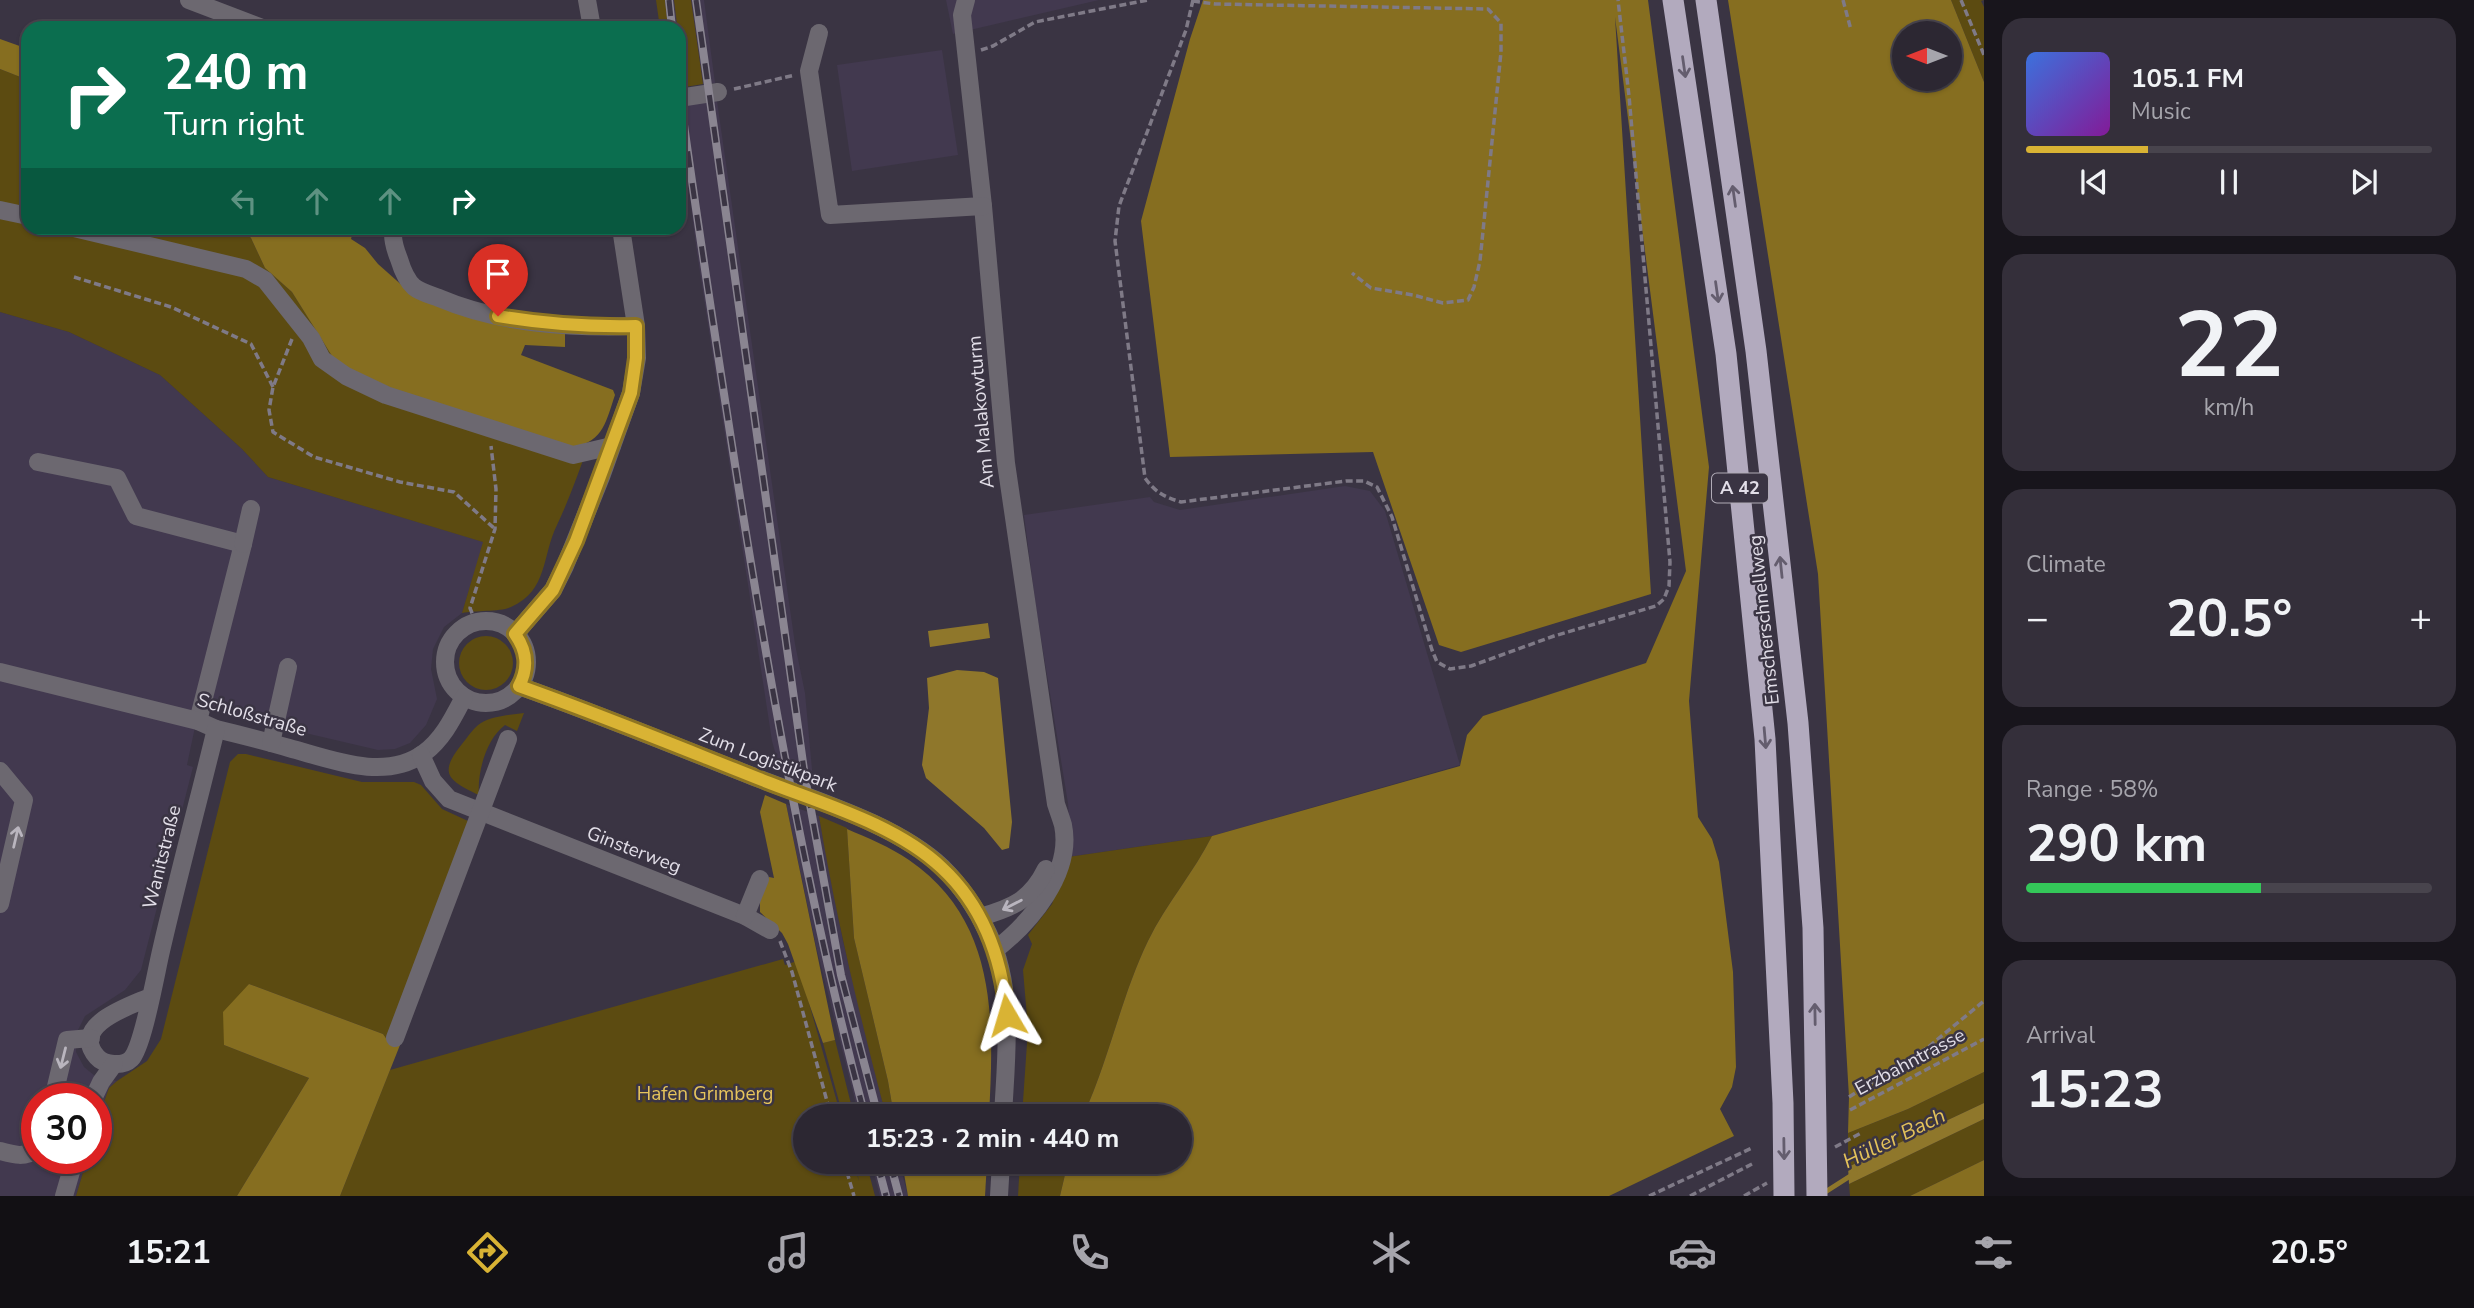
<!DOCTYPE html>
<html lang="en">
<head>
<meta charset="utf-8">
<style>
	:root { --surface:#2c2732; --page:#342f3a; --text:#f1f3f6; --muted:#a6a5ac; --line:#48444d; --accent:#d9b334 }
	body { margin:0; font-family:"Nunito Sans",sans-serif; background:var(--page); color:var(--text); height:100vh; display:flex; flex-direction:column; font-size:26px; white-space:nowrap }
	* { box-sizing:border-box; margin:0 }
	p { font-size:23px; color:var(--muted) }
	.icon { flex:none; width:38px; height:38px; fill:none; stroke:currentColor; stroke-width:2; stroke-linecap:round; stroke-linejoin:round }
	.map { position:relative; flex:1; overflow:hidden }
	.panel { display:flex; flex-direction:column; gap:18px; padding:18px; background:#18151c; width:490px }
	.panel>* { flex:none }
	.banner { position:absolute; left:21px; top:21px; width:665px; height:214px; border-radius:21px; box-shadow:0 2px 5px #0004,0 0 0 2px var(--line); background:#0b6e4f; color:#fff; overflow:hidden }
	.needle { width:46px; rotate:270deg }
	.tools { position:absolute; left:1892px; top:21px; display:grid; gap:14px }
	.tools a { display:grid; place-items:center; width:70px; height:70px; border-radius:50%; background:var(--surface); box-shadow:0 2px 5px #0004,0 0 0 2px var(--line); font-size:35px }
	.speed { position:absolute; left:21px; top:1083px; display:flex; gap:14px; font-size:35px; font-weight:700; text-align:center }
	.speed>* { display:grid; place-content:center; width:91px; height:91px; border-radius:50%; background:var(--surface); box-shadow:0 2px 5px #0004,0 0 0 2px var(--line); line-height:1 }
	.speed .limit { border:10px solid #d22; background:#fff; color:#111 }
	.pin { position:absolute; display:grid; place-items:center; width:60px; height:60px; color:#fff; margin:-72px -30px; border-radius:50% 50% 50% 0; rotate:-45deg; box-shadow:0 0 7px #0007 }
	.pin .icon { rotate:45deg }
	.me { position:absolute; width:77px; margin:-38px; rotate:353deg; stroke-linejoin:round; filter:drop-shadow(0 0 5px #0008) }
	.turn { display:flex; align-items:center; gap:24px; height:147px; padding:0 28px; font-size:32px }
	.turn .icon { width:91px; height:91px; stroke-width:2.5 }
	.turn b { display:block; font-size:49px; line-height:60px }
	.lanes { display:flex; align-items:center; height:66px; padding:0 28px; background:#0003; justify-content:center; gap:35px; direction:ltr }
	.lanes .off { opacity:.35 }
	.big { font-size:52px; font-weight:700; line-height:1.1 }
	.panel .widget { flex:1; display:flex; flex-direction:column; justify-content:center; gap:10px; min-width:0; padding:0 24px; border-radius:21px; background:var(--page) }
	.panel .dial { align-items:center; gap:0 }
	.dial b { font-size:91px; line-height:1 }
	.song { display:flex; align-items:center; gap:21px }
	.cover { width:84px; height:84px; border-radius:10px; background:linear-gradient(135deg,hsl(220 70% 55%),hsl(290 70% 35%)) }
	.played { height:7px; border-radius:4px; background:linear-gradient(90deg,var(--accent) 30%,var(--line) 30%) }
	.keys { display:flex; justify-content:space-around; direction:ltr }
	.heat { display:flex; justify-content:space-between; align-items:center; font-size:38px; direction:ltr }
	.charge { height:10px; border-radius:5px; background:linear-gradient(90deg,#34c759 58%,var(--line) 0) }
	.trip { position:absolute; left:793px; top:1104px; width:399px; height:70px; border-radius:35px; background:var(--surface); box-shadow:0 2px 5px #0004,0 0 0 2px var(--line); font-weight:700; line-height:70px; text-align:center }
	.dock { display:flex; height:112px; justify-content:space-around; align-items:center; background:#121014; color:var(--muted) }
	.dock .icon { width:49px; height:49px }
	.dock .current { color:var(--accent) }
	.dock b { font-size:32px; color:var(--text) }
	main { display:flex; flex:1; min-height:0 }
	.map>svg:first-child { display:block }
	.built { fill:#42394f }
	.green { fill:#5c4b11 }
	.forest { fill:#866e20; fill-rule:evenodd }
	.water { fill:#8f772b }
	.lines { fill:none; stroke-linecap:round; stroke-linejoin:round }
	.stream { stroke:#8f772b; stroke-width:5 }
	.path { stroke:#7f7a87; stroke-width:3.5; stroke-dasharray:7 3.5; stroke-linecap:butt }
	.minor { stroke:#6c6870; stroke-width:18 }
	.highway { stroke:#b2aabe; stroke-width:21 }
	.rail-casing { stroke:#8a8591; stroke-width:8 }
	.rail { stroke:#3a3443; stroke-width:5; stroke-dasharray:16; stroke-linecap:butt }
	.oneway { stroke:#645d6e }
	.oneway2 { stroke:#b9b5be }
	.route-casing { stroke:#8d7422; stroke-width:18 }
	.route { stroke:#d9b334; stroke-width:12 }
	.labels { text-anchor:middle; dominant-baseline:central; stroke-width:5; stroke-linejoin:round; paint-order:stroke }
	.shield { fill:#3a3443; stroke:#b0abb6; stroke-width:2 }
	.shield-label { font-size:18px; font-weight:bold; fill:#e2dee8 }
	.street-label { font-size:19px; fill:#e2dee8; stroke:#3a3443 }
	.park-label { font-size:19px; fill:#e6c45c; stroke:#3a3443 }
	.water-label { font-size:21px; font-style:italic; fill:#e4c25a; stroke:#3a3443 }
</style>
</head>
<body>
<main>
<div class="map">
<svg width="1984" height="1196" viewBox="0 0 1984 1196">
	<rect width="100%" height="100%" fill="#3a3443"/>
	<!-- built -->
	<g class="built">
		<polygon points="665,0 674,0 678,28 668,28"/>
		<polygon points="691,0 704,0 715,83 703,84"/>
		<polygon points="946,0 1099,0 953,34"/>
		<polygon points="942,50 958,155 852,171 837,65"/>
		<polygon points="717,101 795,644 805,693 813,780 779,766 772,741 696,246 679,106"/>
		<polygon points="0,312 69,332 160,375 242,449 268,477 484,542 462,613 444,627 433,649 431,669 437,699 426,725 410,743 395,749 378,750 199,708 187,765 193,767 141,970 125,990 85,1016 76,1034 76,1052 84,1067 95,1076 117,1081 109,1088 96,1124 96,1099 37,1099 37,1158 87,1159 76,1196 0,1196"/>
		<polygon points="1345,486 1370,491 1385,511 1460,765 1212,836 1068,857 1070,835 1068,803 1036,608 1024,515 1150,497 1154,502 1180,510"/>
		<polygon points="786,804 819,816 843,941 886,1116 859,1116 816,946"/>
		<polygon points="871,1162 899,1162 908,1196 880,1196"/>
	</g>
	<!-- green -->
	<g class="green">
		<polygon points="656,0 665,0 668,28 660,28"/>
		<polygon points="674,0 691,0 703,84 685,87"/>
		<polygon points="1951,0 1984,0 1981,1 1984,7 1984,82"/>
		<path d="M 0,69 L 28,80 L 28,228 L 242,228 L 251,238 L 265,268 L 292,292 L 337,364 L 589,444 C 579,471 569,500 557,525 C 542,555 548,591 511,607 C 500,612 476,610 462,613 L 483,542 L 268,477 L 242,449 L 160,375 L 69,332 L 0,312 Z"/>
		<circle cx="486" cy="663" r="27"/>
		<path d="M 524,713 L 517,731 L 505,725 C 486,739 477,773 479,795 C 448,780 438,774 462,744 C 468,737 473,728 481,723 C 493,716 510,715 524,713 Z"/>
		<polygon points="238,754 246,754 362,782 414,782 421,785 442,809 468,821 388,1041 383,1034 249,984 224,1045 309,1078 237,1196 76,1196 87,1159 96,1158 96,1124 109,1088 117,1081 147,1061 161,1039 230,762"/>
		<path d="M 819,816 L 847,828 L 854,938 L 888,1081 L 894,1116 L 886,1116 C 860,1017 836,918 819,816 Z"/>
		<path d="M 1212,836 C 1194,872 1166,904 1148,941 C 1121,997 1109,1060 1083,1116 L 1022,1116 L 1028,1029 L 1023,970 L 1032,944 L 1028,935 L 1052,904 L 1068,857 Z"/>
		<polygon points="783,959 785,965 797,961 841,1116 805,1116 805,1162 853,1162 859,1181 855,1162 866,1162 875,1196 340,1196 390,1070"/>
		<polygon points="835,1040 854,1116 843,1116 823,1043"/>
		<polygon points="1984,1072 1984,1103 1848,1167 1848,1133 1908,1109"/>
		<polygon points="1984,1119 1984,1160 1910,1196 1850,1196 1849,1184"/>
		<polygon points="1020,1162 1068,1162 1060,1196 1018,1196"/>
	</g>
	<!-- forest -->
	<g class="forest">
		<path d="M 1203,0 L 1648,0 L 1709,467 L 1689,701 L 1698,817 L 1712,839 L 1719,862 L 1733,972 L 1736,1067 L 1732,1087 L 1720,1109 L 1734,1136 L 1609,1196 L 1060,1196 L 1068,1162 L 1180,1162 L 1180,1116 L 1083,1116 C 1109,1060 1121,997 1148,941 C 1166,904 1194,872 1212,836 L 1460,766 L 1467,735 L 1483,716 L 1646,663 L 1686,571 L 1615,17 L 1651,594 L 1461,652 L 1439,645 L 1373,452 L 1170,457 L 1141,221 L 1190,39 Z"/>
		<path d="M 1728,0 L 1951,0 L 1984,82 L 1984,1072 L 1908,1109 L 1848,1133 L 1849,1097 L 1818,574 ZM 1904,33 L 1950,33 L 1950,79 L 1904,79 Z"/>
		<polygon points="0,39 28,49 28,80 0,69"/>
		<path d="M 242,228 L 354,228 L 351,239 L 365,248 L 378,264 L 405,288 L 565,333 L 565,347 L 525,345 L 521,355 L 613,390 L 615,395 C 606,421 604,441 574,447 L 407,395 L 337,364 L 292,292 L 265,268 L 251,238 Z"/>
		<polygon points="765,795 786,804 835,1040 823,1043 788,944 782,933 760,912 760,898 769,877 774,878 760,812"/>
		<path d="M 847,829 C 868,838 890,847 909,860 C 998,921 994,1021 989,1116 L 894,1116 L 888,1081 L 854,938 Z"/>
		<polygon points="249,984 383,1034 388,1041 400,1045 340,1196 237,1196 309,1078 224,1045 223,1012"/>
		<polygon points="1984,1160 1984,1196 1910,1196"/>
		<polygon points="902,1162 987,1162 985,1196 908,1196"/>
	</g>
	<!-- water -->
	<g class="water">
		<polygon points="988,623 990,638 930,647 928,631"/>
		<polygon points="957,670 984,672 998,678 1012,822 1009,848 1002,850 984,828 926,778 922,765 929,708 927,678"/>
		<polygon points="1984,1103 1984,1119 1849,1184 1848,1167"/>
	</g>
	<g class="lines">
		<!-- stream -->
		<polyline class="stream" points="1822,1194 1855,1173"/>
		<!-- path -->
		<g class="path">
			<path d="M 1193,0 L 1186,30 L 1119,206 L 1115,241 L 1145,478 C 1155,492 1164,497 1181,502 L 1346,481 L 1364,481 L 1377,487 L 1392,517 L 1432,650 L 1437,662 L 1450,669 L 1471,666 L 1554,636 L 1656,606 L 1664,599 L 1669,586 L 1670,562 L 1629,96 L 1618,0"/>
			<polyline points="1843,0 1851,30"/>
			<polyline points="1961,0 1984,55"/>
			<polyline points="1193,1 1215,4 1488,9 1501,23 1501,52 1480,261 1474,287 1468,300 1443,303 1413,295 1371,288 1352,273"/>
			<polyline points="981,50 993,46 1035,22 1148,0"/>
			<polyline points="734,89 795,75"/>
			<polyline points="74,277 171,307 251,344 273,387"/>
			<polyline points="292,339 273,387 269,410 273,432 314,457 400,482 454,492 495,529"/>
			<polyline points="476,623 470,608 495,529 496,489 491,446"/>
			<polyline points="780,941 792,972 831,1116"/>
			<polyline points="1849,1097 1927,1048 1984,1001"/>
			<polyline points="1850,1110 1984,1039"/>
			<polyline points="1835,1147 1861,1133"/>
			<polyline points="844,1162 854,1196"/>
			<polyline points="1649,1196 1752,1148"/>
			<polyline points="1690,1196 1752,1164"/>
			<polyline points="1744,1196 1767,1183"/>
		</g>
		<!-- minor -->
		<g class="minor">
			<polyline points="189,0 262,28"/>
			<polyline points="587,0 592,28"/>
			<path d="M 966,0 L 962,15 L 983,206 L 1006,463 L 1056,804 C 1058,810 1061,818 1063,825 C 1073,873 1030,923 995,950"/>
			<polyline points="819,33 809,71 830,215 983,206"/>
			<polyline points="679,98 718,92"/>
			<polyline points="0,210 28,216"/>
			<polyline points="74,228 246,269 265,280 311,338 322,359 346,376 386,395 573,455 612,446"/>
			<path d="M 394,228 C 391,237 395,249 399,259 C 402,269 406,280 414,287 C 420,292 431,295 439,298 C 500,324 570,328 636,326"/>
			<polyline points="38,462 117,478 136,516 243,544 198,721"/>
			<polyline points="243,544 251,509"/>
			<circle cx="486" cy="662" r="41"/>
			<polyline points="515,634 553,590 565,566 601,477 631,393 637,358 636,326 621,228"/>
			<path d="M 0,672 L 198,721 L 216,729 C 241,735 265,741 289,748 C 330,759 385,782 424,753 C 443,739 453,718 464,697"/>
			<path d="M 519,686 C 598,714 675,746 752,776 C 811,799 897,824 943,868 C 961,886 977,910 988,933 C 1015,990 1006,1056 1003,1116"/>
			<polyline points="271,743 288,667"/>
			<polyline points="421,755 433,781 449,799 745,916 770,930"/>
			<polyline points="0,771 24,800 0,904"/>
			<polyline points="745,916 760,879"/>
			<path d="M 980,917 C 1012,908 1031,900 1046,869"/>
			<path d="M 150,997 C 130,1006 69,1025 97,1057 C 104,1065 123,1067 131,1059 C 143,1047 156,972 161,951 C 178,877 198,803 216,729"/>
			<polyline points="395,1038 508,739"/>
			<polyline points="53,1099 67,1040 91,1038"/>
			<polyline points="93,1099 101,1082 114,1064"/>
			<path d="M 0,1151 C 14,1155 25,1158 37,1149"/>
			<polyline points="64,1196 75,1158"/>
			<polyline points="999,1196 1001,1162"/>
		</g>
		<!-- highway -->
		<g class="highway">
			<polyline points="1673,0 1726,354 1765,739 1783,1103 1784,1196"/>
			<polyline points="1706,0 1756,351 1798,723 1813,928 1817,1196"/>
		</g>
		<defs>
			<g id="rail">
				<polyline points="669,0 672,28"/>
				<polyline points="696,0 805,777 841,975 878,1116"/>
				<path d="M 679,88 C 697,223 718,356 739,490 C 773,702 810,909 865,1116"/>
				<polyline points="877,1162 886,1196"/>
				<polyline points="890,1162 899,1196"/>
			</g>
		</defs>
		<!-- rail casing -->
		<use href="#rail" class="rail-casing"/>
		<!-- rail -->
		<use href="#rail" class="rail"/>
	</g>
	<!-- one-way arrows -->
	<defs><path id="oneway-shaft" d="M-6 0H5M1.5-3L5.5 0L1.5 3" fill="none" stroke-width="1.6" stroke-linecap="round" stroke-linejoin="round" transform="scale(1.75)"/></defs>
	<g class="oneway">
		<use href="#oneway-shaft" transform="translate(1684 67) rotate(82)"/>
		<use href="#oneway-shaft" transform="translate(1734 196) rotate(-98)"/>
		<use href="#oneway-shaft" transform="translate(1717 292) rotate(82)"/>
		<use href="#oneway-shaft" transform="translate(1781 567) rotate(-96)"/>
		<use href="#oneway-shaft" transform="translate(1765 738) rotate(85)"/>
		<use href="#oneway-shaft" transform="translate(1815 1014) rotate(-91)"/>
		<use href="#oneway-shaft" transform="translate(1784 1149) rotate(89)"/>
	</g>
	<g class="oneway2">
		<use href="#oneway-shaft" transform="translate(16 837) rotate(-77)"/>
		<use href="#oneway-shaft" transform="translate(1012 905) rotate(153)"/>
		<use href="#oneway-shaft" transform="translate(63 1058) rotate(104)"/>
	</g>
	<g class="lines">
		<defs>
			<path id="route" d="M 498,316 C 544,324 589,327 636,326 L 636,358 L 631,393 L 576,541 L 553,590 L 515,634 C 527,651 529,667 519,686 C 601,715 681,748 762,780 C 820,803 896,824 942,868 C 984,907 1002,959 1007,1015"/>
		</defs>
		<!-- route casing -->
		<use href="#route" class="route-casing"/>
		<!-- route -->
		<use href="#route" class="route"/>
	</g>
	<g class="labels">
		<!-- shield labels -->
		<rect class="shield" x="1712" y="473.5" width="56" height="29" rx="5"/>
		<g class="shield-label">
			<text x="1740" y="488">A 42</text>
		</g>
		<!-- street labels -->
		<g class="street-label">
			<text transform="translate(981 412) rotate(-95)">Am Malakowturm</text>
			<text transform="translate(1764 620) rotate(-96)">Emscherschnellweg</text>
			<text transform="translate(252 715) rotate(16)">Schloßstraße</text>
			<text transform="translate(768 760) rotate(21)">Zum Logistikpark</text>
			<text transform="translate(634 850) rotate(21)">Ginsterweg</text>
			<text transform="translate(162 857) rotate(-76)">Wanitstraße</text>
			<text transform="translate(1910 1062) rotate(-28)">Erzbahntrasse</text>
		</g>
		<!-- park labels -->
		<g class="park-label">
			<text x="705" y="1094">Hafen Grimberg</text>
		</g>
		<!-- water labels -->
		<g class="water-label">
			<text transform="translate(1894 1138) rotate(-26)">Hüller Bach</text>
		</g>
	</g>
</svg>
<div class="tools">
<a><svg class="needle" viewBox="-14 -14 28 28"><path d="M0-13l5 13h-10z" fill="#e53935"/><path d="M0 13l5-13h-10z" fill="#a6a5ac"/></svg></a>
</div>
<div class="speed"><div class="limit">30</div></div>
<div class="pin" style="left:498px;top:316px;background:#d93025"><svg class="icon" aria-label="arrive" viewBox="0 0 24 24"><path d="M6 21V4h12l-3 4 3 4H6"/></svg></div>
<svg class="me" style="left:1007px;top:1015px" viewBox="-20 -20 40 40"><path d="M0-17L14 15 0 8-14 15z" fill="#d9b334" stroke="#fff" stroke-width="4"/></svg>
<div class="trip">15:23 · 2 min · 440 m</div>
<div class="banner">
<div class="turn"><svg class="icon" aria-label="right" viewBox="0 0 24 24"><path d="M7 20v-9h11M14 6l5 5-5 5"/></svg><div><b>240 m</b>Turn right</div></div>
<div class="lanes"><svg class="icon off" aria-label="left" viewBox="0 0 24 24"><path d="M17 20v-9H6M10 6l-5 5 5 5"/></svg><svg class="icon off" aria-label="ahead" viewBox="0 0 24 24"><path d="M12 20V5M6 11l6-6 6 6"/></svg><svg class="icon off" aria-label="ahead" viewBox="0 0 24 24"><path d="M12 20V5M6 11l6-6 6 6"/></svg><svg class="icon" aria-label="right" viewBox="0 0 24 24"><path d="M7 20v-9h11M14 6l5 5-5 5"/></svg></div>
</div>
</div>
<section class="panel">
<div class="widget">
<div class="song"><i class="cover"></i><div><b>105.1 FM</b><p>Music</p></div></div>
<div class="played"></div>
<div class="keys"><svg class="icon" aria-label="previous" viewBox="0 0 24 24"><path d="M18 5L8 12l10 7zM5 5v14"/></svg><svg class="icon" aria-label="pause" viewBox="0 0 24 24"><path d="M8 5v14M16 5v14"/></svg><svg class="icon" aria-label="next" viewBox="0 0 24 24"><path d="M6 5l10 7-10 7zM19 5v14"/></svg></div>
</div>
<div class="widget dial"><b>22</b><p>km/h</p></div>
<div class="widget"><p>Climate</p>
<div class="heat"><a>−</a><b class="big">20.5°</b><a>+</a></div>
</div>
<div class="widget"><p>Range · 58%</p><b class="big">290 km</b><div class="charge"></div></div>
<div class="widget"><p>Arrival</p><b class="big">15:23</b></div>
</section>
</main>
<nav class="dock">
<b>15:21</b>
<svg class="icon current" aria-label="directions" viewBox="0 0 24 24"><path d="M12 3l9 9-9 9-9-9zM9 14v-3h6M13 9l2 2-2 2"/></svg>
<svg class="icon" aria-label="music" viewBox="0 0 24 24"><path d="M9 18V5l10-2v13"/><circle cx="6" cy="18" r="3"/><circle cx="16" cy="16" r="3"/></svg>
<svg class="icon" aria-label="phone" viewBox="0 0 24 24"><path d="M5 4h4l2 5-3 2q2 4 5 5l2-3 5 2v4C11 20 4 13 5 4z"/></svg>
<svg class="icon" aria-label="climate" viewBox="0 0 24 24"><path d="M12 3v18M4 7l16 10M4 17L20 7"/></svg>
<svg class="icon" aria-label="car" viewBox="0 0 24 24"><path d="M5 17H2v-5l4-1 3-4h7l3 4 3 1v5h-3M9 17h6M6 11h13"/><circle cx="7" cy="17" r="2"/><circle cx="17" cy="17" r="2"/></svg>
<svg class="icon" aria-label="filters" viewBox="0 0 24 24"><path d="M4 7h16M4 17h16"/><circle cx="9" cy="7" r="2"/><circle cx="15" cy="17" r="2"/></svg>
<b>20.5°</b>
</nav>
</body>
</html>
